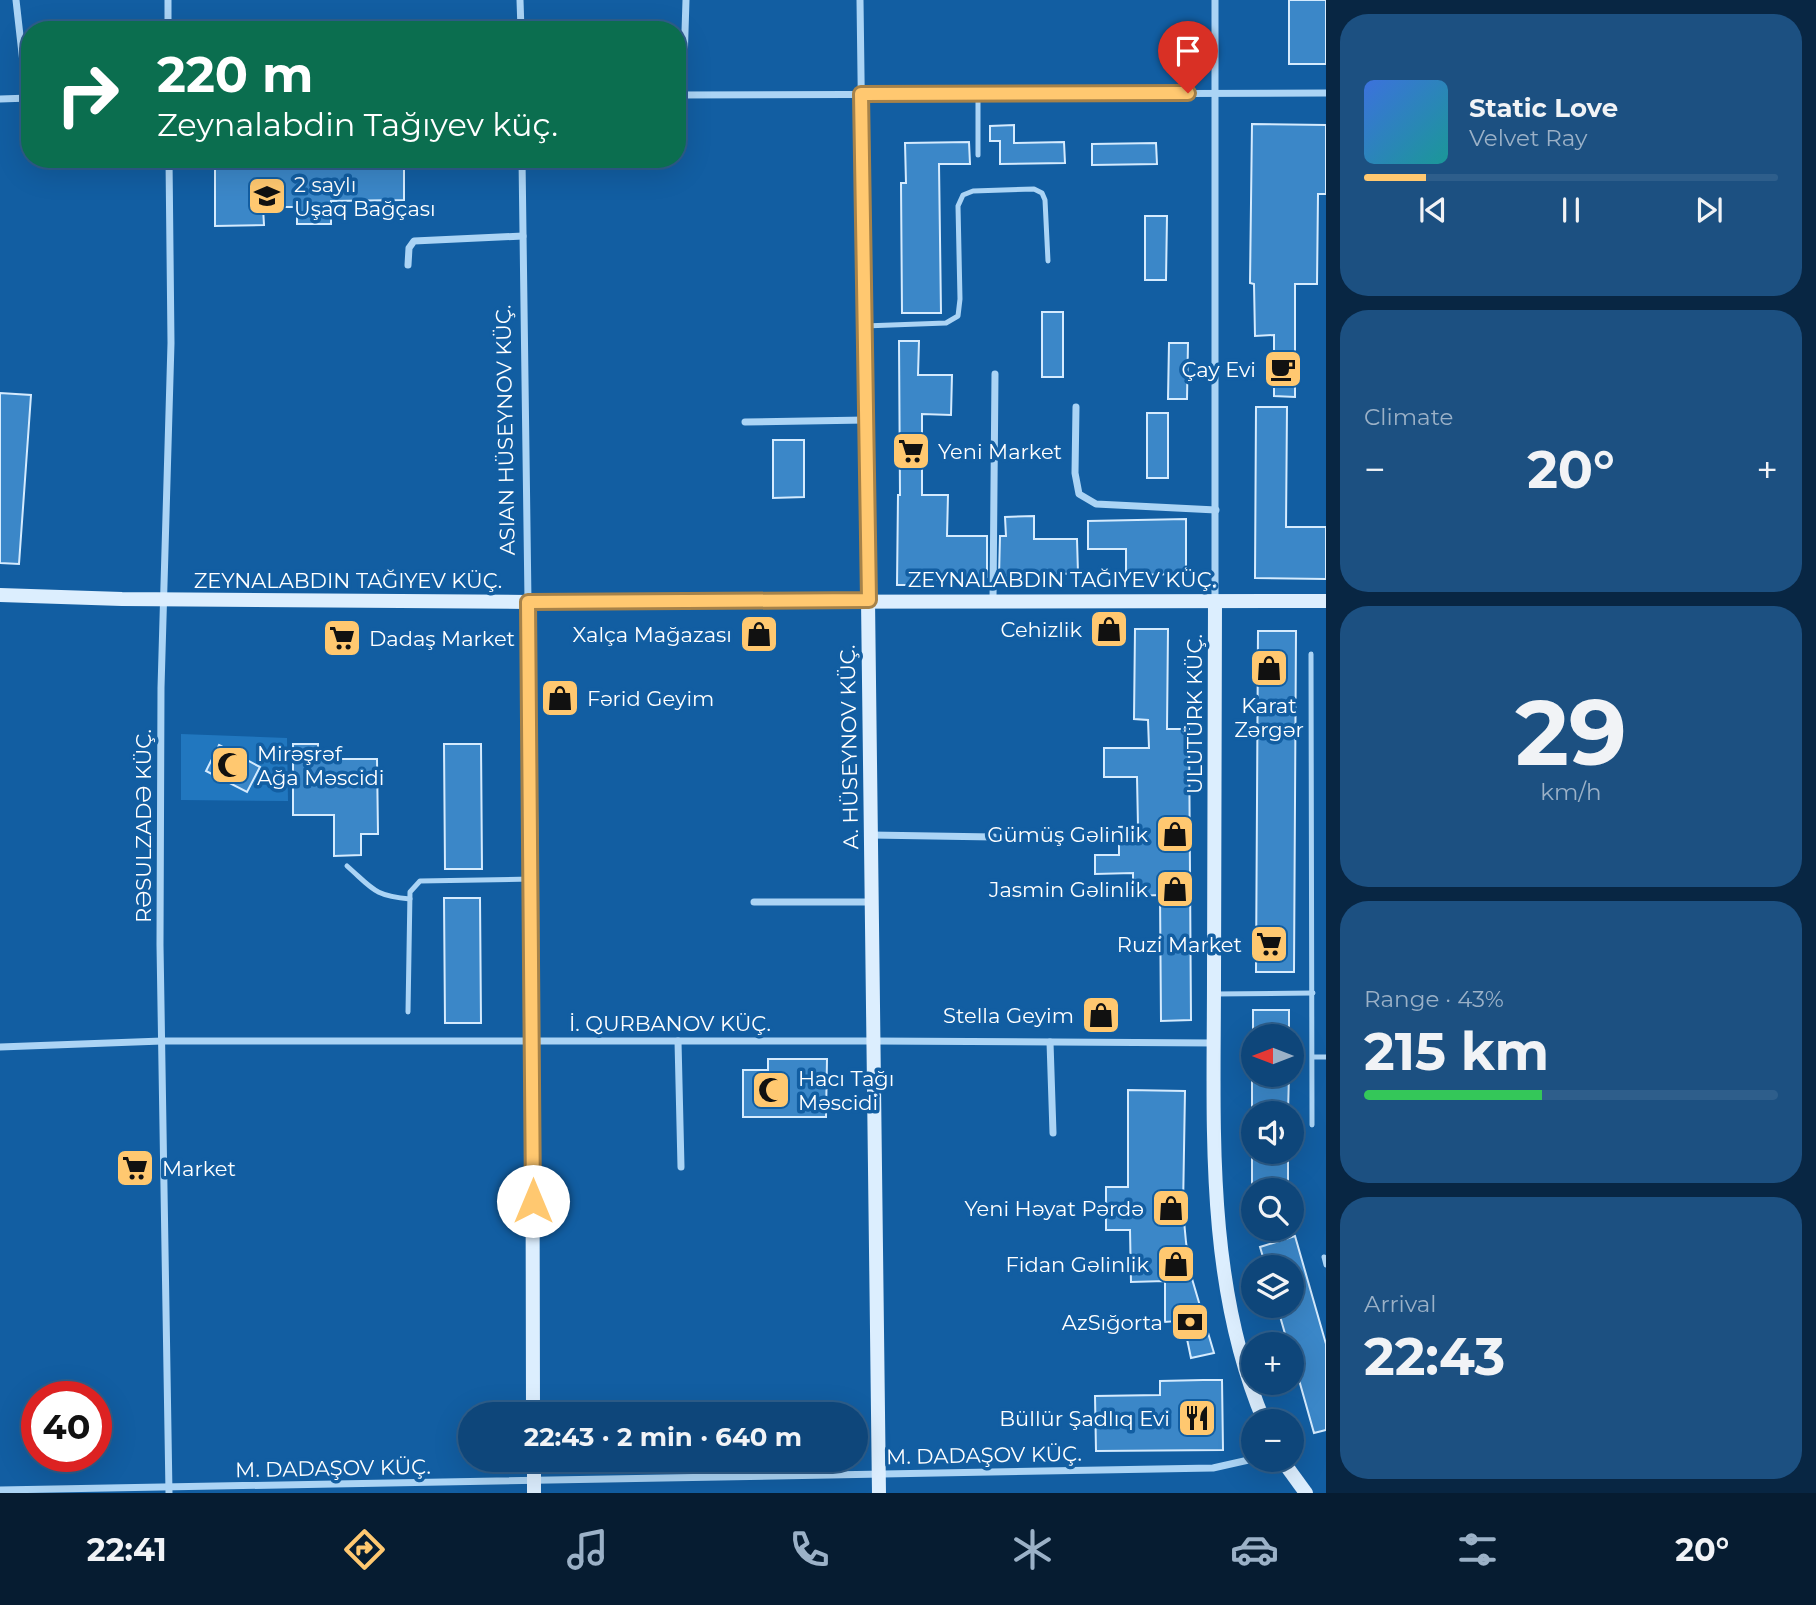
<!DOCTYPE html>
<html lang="en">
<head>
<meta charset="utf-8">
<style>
	:root { --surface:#0e467a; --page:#1c5081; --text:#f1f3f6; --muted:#9bb1c7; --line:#2e5e8b; --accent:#ffc870 }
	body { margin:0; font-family:Montserrat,sans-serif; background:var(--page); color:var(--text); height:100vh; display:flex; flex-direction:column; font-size:26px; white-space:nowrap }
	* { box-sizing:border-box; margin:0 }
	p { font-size:23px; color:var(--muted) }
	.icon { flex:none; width:38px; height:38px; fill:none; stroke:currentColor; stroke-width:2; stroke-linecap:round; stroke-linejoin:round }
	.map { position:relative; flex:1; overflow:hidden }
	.side { display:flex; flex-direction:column; gap:14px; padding:14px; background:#082643; width:490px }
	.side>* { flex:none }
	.banner { position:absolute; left:21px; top:21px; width:665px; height:147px; border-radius:28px; box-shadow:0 7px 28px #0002,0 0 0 2px var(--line); background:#0b6e4f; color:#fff; overflow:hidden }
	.needle { width:46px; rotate:270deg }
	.fabs { position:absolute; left:1241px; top:1024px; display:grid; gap:14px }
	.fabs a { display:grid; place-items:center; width:63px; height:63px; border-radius:50%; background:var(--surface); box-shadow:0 7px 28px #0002,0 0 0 2px var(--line); font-size:35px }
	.speed { position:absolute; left:21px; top:1381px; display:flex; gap:14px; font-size:35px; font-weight:700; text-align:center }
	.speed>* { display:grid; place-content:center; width:91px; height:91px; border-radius:50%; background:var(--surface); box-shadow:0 7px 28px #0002,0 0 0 2px var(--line); line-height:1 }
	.speed .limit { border:10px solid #d22; background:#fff; color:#111 }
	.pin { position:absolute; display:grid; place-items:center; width:60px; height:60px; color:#fff; margin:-72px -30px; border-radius:50% 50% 50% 0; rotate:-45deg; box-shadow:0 0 7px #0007 }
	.pin .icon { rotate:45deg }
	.me { position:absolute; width:77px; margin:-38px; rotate:0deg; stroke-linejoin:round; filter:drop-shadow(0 0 5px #0008) }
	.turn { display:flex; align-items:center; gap:24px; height:147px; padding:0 21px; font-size:32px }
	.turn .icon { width:91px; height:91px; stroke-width:2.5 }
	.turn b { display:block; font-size:49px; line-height:60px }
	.big { font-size:52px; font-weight:700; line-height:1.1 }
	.side .card { flex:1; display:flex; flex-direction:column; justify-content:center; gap:10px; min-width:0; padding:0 24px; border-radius:28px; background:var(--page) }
	.side .dial { align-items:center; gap:0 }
	.dial b { font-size:91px; line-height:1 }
	.song { display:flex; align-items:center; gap:21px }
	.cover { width:84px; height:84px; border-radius:10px; background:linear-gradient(135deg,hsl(220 70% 55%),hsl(180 70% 35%)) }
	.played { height:7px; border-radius:4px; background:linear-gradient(90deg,var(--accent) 15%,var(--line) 15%) }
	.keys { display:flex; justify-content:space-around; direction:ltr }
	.heat { display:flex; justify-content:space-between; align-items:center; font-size:38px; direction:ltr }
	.charge { height:10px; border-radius:5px; background:linear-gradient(90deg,#34c759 43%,var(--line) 0) }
	.trip { position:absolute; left:458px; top:1402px; width:410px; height:70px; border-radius:35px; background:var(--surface); box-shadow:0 7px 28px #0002,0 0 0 2px var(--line); font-weight:700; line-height:70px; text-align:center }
	.tabs { display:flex; height:112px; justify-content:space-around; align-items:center; background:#061c31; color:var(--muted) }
	.tabs .icon { width:49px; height:49px }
	.tabs .selected { color:var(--accent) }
	.tabs b { font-size:32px; color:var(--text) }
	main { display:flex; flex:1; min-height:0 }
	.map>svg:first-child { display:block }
	.green { fill:#2177bf }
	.building { fill:#3b87c8; stroke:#d5ebfe; stroke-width:2 }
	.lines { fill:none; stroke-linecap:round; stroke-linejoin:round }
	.lane { stroke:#abd4f5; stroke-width:5 }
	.street { stroke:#abd4f5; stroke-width:7 }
	.secondary { stroke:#dceefe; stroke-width:14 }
	.route-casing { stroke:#a68249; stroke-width:18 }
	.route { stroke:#ffc870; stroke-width:12 }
	.labels { text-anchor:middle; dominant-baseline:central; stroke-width:7; stroke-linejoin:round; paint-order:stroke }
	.poi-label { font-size:21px; fill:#fff; stroke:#125ea2; text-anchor:end }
	.street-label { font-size:21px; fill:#fff; stroke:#125ea2 }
</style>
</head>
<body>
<main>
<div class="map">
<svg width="1326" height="1493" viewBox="0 0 1326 1493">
	<rect width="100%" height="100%" fill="#125ea2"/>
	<!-- green -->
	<polygon class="green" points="181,734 287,738 288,801 181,800"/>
	<!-- building -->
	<g class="building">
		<rect x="1289" y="0" width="37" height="64"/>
		<polygon points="1252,124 1326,125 1326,194 1318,194 1317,284 1295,284 1295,397 1274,396 1274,335 1255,336 1254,284 1250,283"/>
		<polygon points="1014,125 1014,143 1064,142 1065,163 1000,164 1000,141 990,141 990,126"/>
		<polygon points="969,142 970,164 939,164 941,313 902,313 901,183 906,183 905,143"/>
		<polygon points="1156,143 1157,164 1092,165 1092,144"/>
		<polygon points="285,159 371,159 371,168 404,168 404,200 331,201 331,224 297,224 297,207 263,207 264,225 215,226 215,166 285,165"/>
		<polygon points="1145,216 1167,216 1166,280 1145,280"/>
		<rect x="1042" y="312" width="21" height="65"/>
		<polygon points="899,341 919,341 918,375 952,375 951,415 922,414 922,495 948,495 947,536 987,536 987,577 984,577 984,580 915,580 915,585 897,585 898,495 900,495"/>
		<polygon points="1169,343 1188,343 1187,399 1168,399"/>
		<polygon points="0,393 31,395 19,564 0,563"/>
		<polygon points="1256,407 1287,407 1286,527 1326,527 1326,579 1255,578"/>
		<rect x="1147" y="413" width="21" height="65"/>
		<polygon points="773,440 804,440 804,497 773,498"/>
		<polygon points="1034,516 1034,539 1077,539 1078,573 999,577 1000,536 1006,536 1005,517"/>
		<polygon points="1186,519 1186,574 1126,575 1126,549 1088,549 1088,521"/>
		<polygon points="1135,629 1168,629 1167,729 1189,729 1191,1020 1161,1021 1160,895 1133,896 1133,873 1095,874 1095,855 1119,855 1119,827 1138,826 1137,777 1104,777 1104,748 1149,748 1148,720 1134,719"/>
		<polygon points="1258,631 1296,631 1294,972 1256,972"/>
		<polygon points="293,744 318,744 318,759 377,759 378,834 361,834 361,855 334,856 334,815 293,815"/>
		<polygon points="444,744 481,744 482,869 445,869"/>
		<polygon points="219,745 260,767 247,792 206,771"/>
		<polygon points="444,898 480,898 481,1023 445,1023"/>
		<rect x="1253" y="1010" width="36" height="26"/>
		<polygon points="768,1059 827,1059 826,1117 743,1117 743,1070 768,1070"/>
		<polygon points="1252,1074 1289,1074 1288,1113 1252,1113"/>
		<polygon points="1128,1090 1185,1091 1183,1210 1186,1242 1190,1272 1214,1353 1191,1358 1187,1339 1179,1339 1177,1321 1165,1322 1165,1281 1131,1282 1130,1230 1106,1230 1106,1187 1128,1187"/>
		<rect x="1252" y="1152" width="36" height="38"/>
		<polygon points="1295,1236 1326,1344 1326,1430 1314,1433 1292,1355 1292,1344 1288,1344 1277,1306 1292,1306 1292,1267 1266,1267 1260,1247"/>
		<polygon points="1203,1380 1222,1380 1223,1450 1096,1451 1095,1396 1160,1395 1160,1381"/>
	</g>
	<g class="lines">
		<!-- lane -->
		<g class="lane">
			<polyline points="978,94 978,155"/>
			<polyline points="864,326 946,323 958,316 960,299 958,206 963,195 973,191 1034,189 1042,193 1045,200 1048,261"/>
			<polyline points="1311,654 1312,1125"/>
			<path d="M 347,866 C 373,889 374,896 410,899"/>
			<polyline points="1214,994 1313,993"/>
			<polyline points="408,1012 410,892 420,881 532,879"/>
			<polyline points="1313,1057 1326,1057"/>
			<polyline points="1324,1257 1326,1265"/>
		</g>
		<!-- street -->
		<g class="street">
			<polyline points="16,0 27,98"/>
			<polyline points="168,0 168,30"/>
			<polyline points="520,0 521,30"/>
			<polyline points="860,0 868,599"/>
			<polyline points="1215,0 1215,601"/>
			<polyline points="677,95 1326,93"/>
			<polyline points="683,95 686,0"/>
			<polyline points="0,99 30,98"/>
			<polyline points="522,159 528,601"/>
			<polyline points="408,265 409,248 414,241 523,236"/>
			<polyline points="1076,407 1075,473 1079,494 1096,504 1216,510"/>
			<polyline points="745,422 866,420"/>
			<polyline points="993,600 995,374"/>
			<polyline points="871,835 994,837"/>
			<polyline points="754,902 871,902"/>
			<polyline points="678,1041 681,1167"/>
			<polyline points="1050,1042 1053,1133"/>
			<polyline points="0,1047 162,1041 874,1041 1214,1043"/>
			<polyline points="0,1490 1213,1468 1253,1459"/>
			<polyline points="169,1493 160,945 161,688 171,343 169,159"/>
		</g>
		<!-- secondary -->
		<g class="secondary">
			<polyline points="0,595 122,599 528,602 1326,601"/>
			<polyline points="868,600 879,1493"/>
			<path d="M 1215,601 C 1215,726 1214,852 1214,977 C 1214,1125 1205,1282 1264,1421"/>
			<polyline points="528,602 532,879 533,1414"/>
			<polyline points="534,1460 534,1493"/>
			<polyline points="1282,1460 1306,1493"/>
		</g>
	</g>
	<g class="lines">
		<defs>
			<polyline id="route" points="533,1201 528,602 869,600 861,94 1188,93"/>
		</defs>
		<!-- route casing -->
		<use href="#route" class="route-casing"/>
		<!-- route -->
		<use href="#route" class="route"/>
	</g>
	<!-- icons -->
	<defs>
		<symbol id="school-square" viewBox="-11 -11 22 22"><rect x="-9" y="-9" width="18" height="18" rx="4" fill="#ffc870" stroke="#125ea2"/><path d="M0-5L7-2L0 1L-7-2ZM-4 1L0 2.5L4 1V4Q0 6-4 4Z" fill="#111"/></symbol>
		<symbol id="cafe-square" viewBox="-11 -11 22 22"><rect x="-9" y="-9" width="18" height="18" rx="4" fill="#ffc870" stroke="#125ea2"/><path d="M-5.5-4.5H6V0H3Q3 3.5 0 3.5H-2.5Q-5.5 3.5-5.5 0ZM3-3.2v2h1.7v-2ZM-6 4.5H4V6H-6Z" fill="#111"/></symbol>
		<symbol id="supermarket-square" viewBox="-11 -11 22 22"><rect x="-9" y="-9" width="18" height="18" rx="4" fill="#ffc870" stroke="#125ea2"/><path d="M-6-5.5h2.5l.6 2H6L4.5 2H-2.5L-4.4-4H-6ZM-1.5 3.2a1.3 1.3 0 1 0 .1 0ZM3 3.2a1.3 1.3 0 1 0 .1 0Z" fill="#111"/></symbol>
		<symbol id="shop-square" viewBox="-11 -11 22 22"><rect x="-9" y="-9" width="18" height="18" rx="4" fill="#ffc870" stroke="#125ea2"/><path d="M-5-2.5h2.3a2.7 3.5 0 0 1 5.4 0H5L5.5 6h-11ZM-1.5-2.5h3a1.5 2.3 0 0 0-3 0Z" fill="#111"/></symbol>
		<symbol id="mosque-square" viewBox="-11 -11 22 22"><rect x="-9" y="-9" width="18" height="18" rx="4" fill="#ffc870" stroke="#125ea2"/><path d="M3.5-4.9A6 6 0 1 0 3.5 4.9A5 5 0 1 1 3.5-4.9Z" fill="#111"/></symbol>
		<symbol id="bank-square" viewBox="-11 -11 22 22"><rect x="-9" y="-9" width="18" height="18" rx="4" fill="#ffc870" stroke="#125ea2"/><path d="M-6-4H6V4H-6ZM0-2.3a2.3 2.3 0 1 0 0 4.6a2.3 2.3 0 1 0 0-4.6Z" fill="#111"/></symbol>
		<symbol id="restaurant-square" viewBox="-11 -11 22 22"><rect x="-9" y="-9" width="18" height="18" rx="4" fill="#ffc870" stroke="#125ea2"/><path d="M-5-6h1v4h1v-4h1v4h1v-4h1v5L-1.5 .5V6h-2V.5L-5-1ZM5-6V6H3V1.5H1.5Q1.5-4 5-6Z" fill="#111"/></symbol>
	</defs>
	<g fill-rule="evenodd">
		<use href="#school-square" x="245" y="174" width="44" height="44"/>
		<use href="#cafe-square" x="1261" y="347" width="44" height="44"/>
		<use href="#supermarket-square" x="889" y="429" width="44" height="44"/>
		<use href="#shop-square" x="1087" y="607" width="44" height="44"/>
		<use href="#shop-square" x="737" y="612" width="44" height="44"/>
		<use href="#supermarket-square" x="320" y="616" width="44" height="44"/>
		<use href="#shop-square" x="1247" y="646" width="44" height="44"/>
		<use href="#shop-square" x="538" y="676" width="44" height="44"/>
		<use href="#mosque-square" x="208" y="743" width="44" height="44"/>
		<use href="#shop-square" x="1153" y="812" width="44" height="44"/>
		<use href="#shop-square" x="1153" y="867" width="44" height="44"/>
		<use href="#supermarket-square" x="1247" y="922" width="44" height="44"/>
		<use href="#shop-square" x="1079" y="993" width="44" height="44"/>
		<use href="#mosque-square" x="749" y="1068" width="44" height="44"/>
		<use href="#supermarket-square" x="113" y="1146" width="44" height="44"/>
		<use href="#shop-square" x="1149" y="1186" width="44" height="44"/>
		<use href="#shop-square" x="1154" y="1242" width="44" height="44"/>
		<use href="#bank-square" x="1168" y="1300" width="44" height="44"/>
		<use href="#restaurant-square" x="1175" y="1396" width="44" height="44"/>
	</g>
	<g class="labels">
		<!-- poi labels -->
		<g class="poi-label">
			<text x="294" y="184" text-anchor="start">2 saylı<tspan x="294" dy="24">Uşaq Bağçası</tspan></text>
			<text x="1256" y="369">Çay Evi</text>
			<text x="938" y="451" text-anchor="start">Yeni Market</text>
			<text x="1082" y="629">Cehizlik</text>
			<text x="732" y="634">Xalça Mağazası</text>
			<text x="369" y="638" text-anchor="start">Dadaş Market</text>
			<text x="587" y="698" text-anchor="start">Fərid Geyim</text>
			<text x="1269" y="705" text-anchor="middle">Karat<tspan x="1269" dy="24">Zərgər</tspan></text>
			<text x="257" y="753" text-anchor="start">Mirəşrəf<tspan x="257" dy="24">Ağa Məscidi</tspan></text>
			<text x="1148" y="834">Gümüş Gəlinlik</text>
			<text x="1148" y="889">Jasmin Gəlinlik</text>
			<text x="1242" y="944">Ruzi Market</text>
			<text x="1074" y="1015">Stella Geyim</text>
			<text x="798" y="1078" text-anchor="start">Hacı Tağı<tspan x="798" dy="24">Məscidi</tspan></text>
			<text x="162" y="1168" text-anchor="start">Market</text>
			<text x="1144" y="1208">Yeni Həyat Pərdə</text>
			<text x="1149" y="1264">Fidan Gəlinlik</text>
			<text x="1163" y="1322">AzSığorta</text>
			<text x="1170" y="1418">Büllür Şadlıq Evi</text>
		</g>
		<!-- street labels -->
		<g class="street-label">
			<text transform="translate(505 430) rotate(-91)">ASIAN HÜSEYNOV KÜÇ.</text>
			<text x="1062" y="579">ZEYNALABDIN TAĞIYEV KÜÇ.</text>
			<text x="348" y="580">ZEYNALABDIN TAĞIYEV KÜÇ.</text>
			<text transform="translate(1194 714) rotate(-90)">ULUTÜRK KÜÇ.</text>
			<text transform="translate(849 747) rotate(-91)">A. HÜSEYNOV KÜÇ.</text>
			<text transform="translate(143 826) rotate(-90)">RƏSULZADƏ KÜÇ.</text>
			<text x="670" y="1023">İ. QURBANOV KÜÇ.</text>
			<text transform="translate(984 1455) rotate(-1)">M. DADAŞOV KÜÇ.</text>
			<text transform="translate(333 1468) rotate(-1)">M. DADAŞOV KÜÇ.</text>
		</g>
	</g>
</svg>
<div class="fabs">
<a><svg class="needle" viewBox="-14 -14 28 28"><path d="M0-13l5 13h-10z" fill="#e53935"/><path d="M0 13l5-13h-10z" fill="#9bb1c7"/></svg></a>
<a><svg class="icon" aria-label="sound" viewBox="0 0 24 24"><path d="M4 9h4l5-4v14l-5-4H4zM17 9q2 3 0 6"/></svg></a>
<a><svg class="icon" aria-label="search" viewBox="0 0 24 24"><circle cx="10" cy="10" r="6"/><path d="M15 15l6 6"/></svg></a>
<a><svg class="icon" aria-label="layers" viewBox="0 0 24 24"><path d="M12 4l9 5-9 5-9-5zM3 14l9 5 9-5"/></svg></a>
<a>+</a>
<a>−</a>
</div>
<div class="speed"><div class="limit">40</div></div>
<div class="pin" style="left:1188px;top:93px;background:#d93025"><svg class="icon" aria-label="arrive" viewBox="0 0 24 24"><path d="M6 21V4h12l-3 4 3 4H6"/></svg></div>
<svg class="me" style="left:533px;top:1201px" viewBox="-20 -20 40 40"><circle r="19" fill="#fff"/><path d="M0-13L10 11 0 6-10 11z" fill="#ffc870"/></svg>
<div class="trip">22:43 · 2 min · 640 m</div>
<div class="banner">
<div class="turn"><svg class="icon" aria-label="right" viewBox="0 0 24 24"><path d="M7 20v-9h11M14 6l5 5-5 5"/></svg><div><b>220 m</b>Zeynalabdin Tağıyev küç.</div></div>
</div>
</div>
<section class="side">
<div class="card">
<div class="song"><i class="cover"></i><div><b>Static Love</b><p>Velvet Ray</p></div></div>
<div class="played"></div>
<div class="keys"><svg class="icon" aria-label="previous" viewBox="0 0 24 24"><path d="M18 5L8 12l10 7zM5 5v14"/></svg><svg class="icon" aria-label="pause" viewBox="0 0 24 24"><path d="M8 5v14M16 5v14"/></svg><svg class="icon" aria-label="next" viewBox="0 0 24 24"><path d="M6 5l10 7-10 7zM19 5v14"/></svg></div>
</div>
<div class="card"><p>Climate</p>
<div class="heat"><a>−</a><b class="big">20°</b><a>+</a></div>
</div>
<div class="card dial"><b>29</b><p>km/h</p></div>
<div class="card"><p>Range · 43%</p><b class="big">215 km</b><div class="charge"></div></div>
<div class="card"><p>Arrival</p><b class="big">22:43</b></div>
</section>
</main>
<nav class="tabs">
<b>22:41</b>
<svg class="icon selected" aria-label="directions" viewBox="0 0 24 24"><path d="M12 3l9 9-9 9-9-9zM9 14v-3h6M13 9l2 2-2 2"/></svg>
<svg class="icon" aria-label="music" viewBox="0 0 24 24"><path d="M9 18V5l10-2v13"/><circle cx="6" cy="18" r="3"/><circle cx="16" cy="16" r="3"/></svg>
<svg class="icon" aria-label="phone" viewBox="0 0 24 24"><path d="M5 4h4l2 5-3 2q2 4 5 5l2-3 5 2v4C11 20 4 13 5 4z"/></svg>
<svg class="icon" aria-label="climate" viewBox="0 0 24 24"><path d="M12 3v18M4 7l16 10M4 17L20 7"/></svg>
<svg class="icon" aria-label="car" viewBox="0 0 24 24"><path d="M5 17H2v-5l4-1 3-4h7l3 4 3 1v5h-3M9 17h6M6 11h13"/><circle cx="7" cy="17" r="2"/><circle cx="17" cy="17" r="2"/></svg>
<svg class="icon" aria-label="filters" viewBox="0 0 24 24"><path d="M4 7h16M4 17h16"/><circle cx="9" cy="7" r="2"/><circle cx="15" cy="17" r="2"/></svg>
<b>20°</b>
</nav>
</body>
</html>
